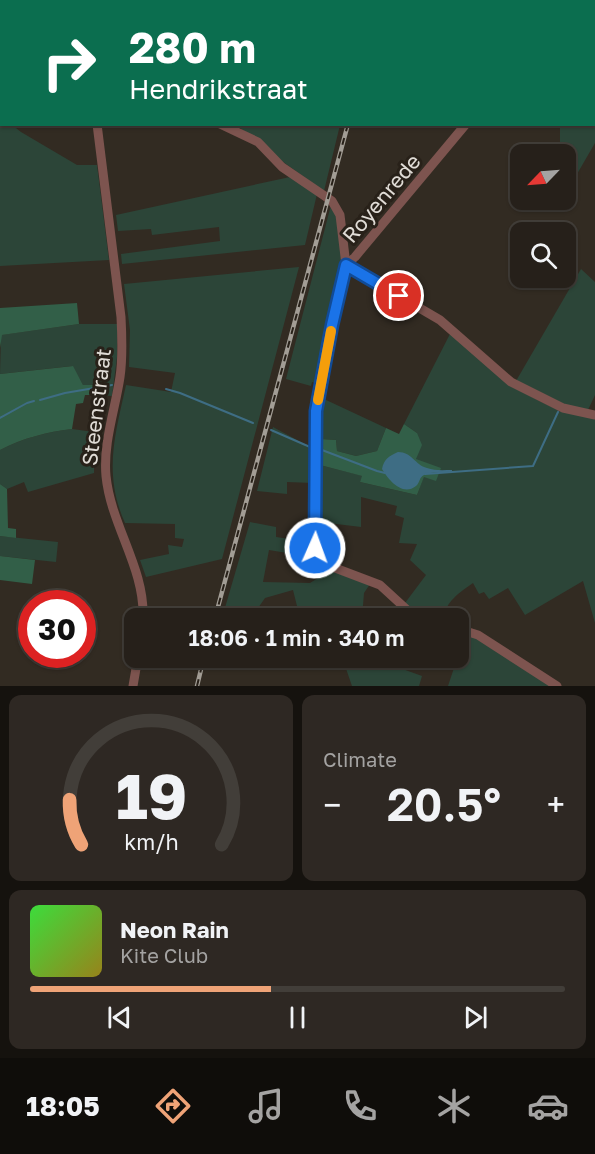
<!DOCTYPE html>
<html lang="en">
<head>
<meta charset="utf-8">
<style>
	:root { --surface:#26201a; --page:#2e2823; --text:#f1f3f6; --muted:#a4a3a2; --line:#423e39; --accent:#efa377 }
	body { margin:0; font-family:"Golos Text",sans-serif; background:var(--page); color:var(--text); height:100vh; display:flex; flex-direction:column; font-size:22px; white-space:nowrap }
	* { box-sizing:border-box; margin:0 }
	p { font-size:20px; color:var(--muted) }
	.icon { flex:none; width:33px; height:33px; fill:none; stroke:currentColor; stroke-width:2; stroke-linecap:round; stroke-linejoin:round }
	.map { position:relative; height:686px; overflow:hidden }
	.side { display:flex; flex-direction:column; gap:9px; padding:9px; background:#15120e; flex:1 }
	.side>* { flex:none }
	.top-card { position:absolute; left:0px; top:0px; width:596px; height:126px; box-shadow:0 2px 4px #0004,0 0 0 2px var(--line); background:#0b6e4f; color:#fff; overflow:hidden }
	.needle { width:39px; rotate:245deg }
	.tools { position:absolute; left:510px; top:144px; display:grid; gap:12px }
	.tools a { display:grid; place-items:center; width:66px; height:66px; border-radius:12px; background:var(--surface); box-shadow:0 2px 4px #0004,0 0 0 2px var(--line); font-size:30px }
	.speed { position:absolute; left:18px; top:590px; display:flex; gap:12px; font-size:30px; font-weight:700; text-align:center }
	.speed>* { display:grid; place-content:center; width:78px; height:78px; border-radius:50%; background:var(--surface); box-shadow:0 2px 4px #0004,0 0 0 2px var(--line); line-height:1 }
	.speed .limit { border:9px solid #d22; background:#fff; color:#111 }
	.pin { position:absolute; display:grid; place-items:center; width:51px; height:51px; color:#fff; margin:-26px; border:3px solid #fff; border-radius:50%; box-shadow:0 2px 6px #0007 }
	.me { position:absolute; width:66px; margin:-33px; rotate:2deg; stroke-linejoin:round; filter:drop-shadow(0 0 4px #0008) }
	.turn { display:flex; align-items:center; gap:21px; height:126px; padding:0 30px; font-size:27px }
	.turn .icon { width:78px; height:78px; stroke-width:2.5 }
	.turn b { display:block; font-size:42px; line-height:51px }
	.big { font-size:45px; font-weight:600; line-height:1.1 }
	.side .tile { flex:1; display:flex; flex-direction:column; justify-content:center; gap:9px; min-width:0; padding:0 21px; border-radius:12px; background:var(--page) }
	.side .dial { align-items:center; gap:0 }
	.dial svg { height:156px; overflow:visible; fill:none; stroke:var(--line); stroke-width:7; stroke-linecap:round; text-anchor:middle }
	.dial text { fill:var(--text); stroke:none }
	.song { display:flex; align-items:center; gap:18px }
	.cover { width:72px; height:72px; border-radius:9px; background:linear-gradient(135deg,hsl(120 70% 55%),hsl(50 70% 35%)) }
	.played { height:6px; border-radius:3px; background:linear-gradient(90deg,var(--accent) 45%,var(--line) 45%) }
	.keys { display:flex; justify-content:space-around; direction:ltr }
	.heat { display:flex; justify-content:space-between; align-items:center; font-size:33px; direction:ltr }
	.side .tiles { flex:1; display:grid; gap:9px; grid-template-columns:1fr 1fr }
	.tile:last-child { grid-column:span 2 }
	.trip { position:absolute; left:124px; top:608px; width:345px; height:60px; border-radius:12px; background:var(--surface); box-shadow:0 2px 4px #0004,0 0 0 2px var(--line); font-weight:600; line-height:60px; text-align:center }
	.tab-bar { display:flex; height:96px; justify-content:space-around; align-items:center; background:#0f0d0a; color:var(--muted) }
	.tab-bar .icon { width:42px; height:42px }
	.tab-bar .active { color:var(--accent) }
	.tab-bar b { font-size:27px; color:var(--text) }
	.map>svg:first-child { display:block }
	.green { fill:#2c4538 }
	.forest { fill:#325f48 }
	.water { fill:#3e6d84 }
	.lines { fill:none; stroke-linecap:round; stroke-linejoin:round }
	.stream { stroke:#3e6d84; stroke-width:2 }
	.minor { stroke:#7d544f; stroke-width:9 }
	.rail-casing { stroke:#a29d95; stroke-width:4.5 }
	.rail { stroke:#282119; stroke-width:2; stroke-dasharray:7; stroke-linecap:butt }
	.route-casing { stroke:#114b97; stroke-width:15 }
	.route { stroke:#1a73e8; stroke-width:10 }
	.slow { stroke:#f59e0b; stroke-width:10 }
	.labels { text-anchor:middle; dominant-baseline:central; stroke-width:6; stroke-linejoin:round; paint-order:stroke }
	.street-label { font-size:21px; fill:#e0dcd6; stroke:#282119 }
</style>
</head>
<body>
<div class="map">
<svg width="595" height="686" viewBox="0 0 595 686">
	<rect width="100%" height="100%" fill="#322b22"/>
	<!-- green -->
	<g class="green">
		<polygon points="585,0 595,0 595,143 566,193 566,154 560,154 560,125 594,124 594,2 584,1"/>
		<polygon points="0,114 2,124 12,125 21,132 77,165 97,165 109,260 0,266"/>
		<polygon points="242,124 340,125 324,191 279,159 262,141 241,129"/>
		<polygon points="290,177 317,194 305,245 122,264 121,254 220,241 219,227 152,235 151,229 118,231 116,215"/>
		<polygon points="331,205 336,209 344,258 319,384 312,382 311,386 286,379"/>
		<path d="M 299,267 L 222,559 L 146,577 L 140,560 L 169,554 L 168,545 L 182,547 L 184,539 L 175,538 L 175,524 L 125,523 C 103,474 115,435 126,385 L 171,392 L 175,373 L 129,367 L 130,330 L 124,284 Z"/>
		<polygon points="581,269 595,282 595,395 588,410 561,405 516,381"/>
		<polygon points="79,324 118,324 117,357 112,396 97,395 96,385 83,385 72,366 0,374 1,335"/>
		<path d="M 451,332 C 494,370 535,413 595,417 L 595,623 L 583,581 L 525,615 L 508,588 L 489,599 L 484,592 L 479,594 L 473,583 C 460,592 445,602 444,618 C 424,618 420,616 405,603 L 426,575 L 410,560 L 417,544 L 399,543 L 404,518 L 395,515 L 397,506 L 361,497 L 361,527 L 320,522 L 320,465 L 363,476 L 360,482 L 417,495 L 424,476 L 416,459 L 417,433 L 404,424 Z"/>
		<polygon points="324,399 386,428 377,451 356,456 337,451 336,440 321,439"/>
		<polygon points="273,427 312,448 313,483 287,482 287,494 257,491"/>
		<path d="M 72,429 L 94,432 L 94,473 L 28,492 L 24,482 L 7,489 L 0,484 L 0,450 C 23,438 47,432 72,429 Z"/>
		<polygon points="250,522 276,527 276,537 311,542 311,557 269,550 263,582 310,583 331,570 370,584 364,593 362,618 300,618 293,590 265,598 251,618 222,618"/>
		<polygon points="0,536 58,542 56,562 0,556"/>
		<polygon points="466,632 550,686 448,686"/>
		<polygon points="342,657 388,657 386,663 422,676 419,686 352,686"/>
	</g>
	<!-- forest -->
	<g class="forest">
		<polygon points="77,303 79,324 2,335 0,348 0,308"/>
		<path d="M 73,366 L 83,385 L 96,385 L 97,395 L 85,395 L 83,403 L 76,404 L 72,429 C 47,432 23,438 0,450 L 0,374 Z"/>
		<polygon points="404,424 417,433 422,445 416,459 441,468 436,481 424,477 417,495 360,482 362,476 320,465 321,439 336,440 337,451 356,456 377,451 386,428 399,434"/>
		<polygon points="0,484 7,489 8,528 16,529 16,538 0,536"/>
		<polygon points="0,556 35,560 32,584 0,580"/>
	</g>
	<!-- water -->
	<path class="water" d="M 398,452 C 412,452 415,465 427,468 C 435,471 444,470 452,470 L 452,473 C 444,473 431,471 424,475 C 419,477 420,483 416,486 C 402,497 388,479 382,469 C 384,459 389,456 398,452 Z"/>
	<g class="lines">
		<!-- stream -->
		<g class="stream">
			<polyline points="166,389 180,393 253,423"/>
			<polyline points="40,400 65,393 112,385"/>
			<polyline points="0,418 27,403 34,401"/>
			<polyline points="271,430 310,447"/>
			<polyline points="322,450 377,471 385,473"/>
			<polyline points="425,474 533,466 558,412"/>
		</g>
		<!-- minor -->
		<g class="minor">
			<polyline points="35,0 36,2"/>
			<polyline points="579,2 580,0"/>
			<path d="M 97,124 L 121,317 C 122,336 123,357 120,377 C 115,410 103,443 106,476 C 111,526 145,568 143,618"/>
			<polyline points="220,124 258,142 282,167 332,201 340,215 346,265 332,325 316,411 315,552 322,563 380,585 416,618"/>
			<polyline points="346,265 440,320 511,382 563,408 595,415"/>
			<polyline points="346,265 355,257 466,124"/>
			<polyline points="459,629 478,635 557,686"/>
			<polyline points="133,686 138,657"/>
		</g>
		<defs>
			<g id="rail">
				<polyline points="382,2 382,0"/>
				<polyline points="215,618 348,124"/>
				<polyline points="197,686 204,657"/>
			</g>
		</defs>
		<!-- rail casing -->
		<use href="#rail" class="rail-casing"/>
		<!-- rail -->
		<use href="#rail" class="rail"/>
	</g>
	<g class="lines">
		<defs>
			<polyline id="route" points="315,548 316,411 332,325 346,265 399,296"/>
		</defs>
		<!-- route casing -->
		<use href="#route" class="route-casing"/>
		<!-- route -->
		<use href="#route" class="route"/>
		<!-- slow -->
		<polyline class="slow" points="318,400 331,331"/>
	</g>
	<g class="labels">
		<!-- street labels -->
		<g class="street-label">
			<text transform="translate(381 198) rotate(-50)">Royenrede</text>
			<text transform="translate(96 407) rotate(-83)">Steenstraat</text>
		</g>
	</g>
</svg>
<div class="tools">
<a><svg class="needle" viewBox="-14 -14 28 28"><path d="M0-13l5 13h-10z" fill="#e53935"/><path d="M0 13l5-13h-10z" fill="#a4a3a2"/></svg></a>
<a><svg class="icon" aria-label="search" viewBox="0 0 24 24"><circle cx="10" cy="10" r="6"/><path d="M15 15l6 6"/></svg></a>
</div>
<div class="speed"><div class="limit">30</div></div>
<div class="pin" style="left:399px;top:296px;background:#d93025"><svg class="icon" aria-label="arrive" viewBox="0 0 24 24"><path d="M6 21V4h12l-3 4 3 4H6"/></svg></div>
<svg class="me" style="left:315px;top:548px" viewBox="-20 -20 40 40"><circle r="17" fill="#1a73e8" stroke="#fff" stroke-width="3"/><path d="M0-11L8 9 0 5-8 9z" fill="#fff"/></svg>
<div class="trip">18:06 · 1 min · 340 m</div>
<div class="top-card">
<div class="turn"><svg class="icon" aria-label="right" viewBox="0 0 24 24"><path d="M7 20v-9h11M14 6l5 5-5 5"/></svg><div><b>280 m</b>Hendrikstraat</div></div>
</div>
</div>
<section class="side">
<div class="tiles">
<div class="tile dial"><svg viewBox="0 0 100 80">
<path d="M14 69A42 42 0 1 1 86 69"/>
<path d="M14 69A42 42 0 0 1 8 46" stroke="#efa377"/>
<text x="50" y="56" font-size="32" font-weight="700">19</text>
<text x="50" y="72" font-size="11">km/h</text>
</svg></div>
<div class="tile"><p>Climate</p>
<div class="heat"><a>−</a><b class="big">20.5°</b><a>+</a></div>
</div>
<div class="tile">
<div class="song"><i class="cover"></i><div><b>Neon Rain</b><p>Kite Club</p></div></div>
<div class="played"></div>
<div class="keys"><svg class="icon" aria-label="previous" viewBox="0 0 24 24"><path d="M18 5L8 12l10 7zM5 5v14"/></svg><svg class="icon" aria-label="pause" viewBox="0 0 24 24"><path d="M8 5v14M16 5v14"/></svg><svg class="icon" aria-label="next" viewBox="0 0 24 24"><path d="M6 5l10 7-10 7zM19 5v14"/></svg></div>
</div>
</div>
</section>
<nav class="tab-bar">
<b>18:05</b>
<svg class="icon active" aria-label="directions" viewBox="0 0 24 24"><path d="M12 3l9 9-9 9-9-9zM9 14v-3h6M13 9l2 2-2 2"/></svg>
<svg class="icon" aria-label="music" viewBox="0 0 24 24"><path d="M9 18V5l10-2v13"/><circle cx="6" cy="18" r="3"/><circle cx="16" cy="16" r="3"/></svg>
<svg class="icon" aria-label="phone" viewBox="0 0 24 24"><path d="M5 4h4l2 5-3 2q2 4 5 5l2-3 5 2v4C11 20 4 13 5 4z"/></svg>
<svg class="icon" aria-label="climate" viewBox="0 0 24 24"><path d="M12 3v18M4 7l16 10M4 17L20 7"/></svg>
<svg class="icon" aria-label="car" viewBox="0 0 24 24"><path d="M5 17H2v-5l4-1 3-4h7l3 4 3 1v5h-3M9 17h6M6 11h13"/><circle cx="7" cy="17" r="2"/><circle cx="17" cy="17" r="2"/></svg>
</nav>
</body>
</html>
